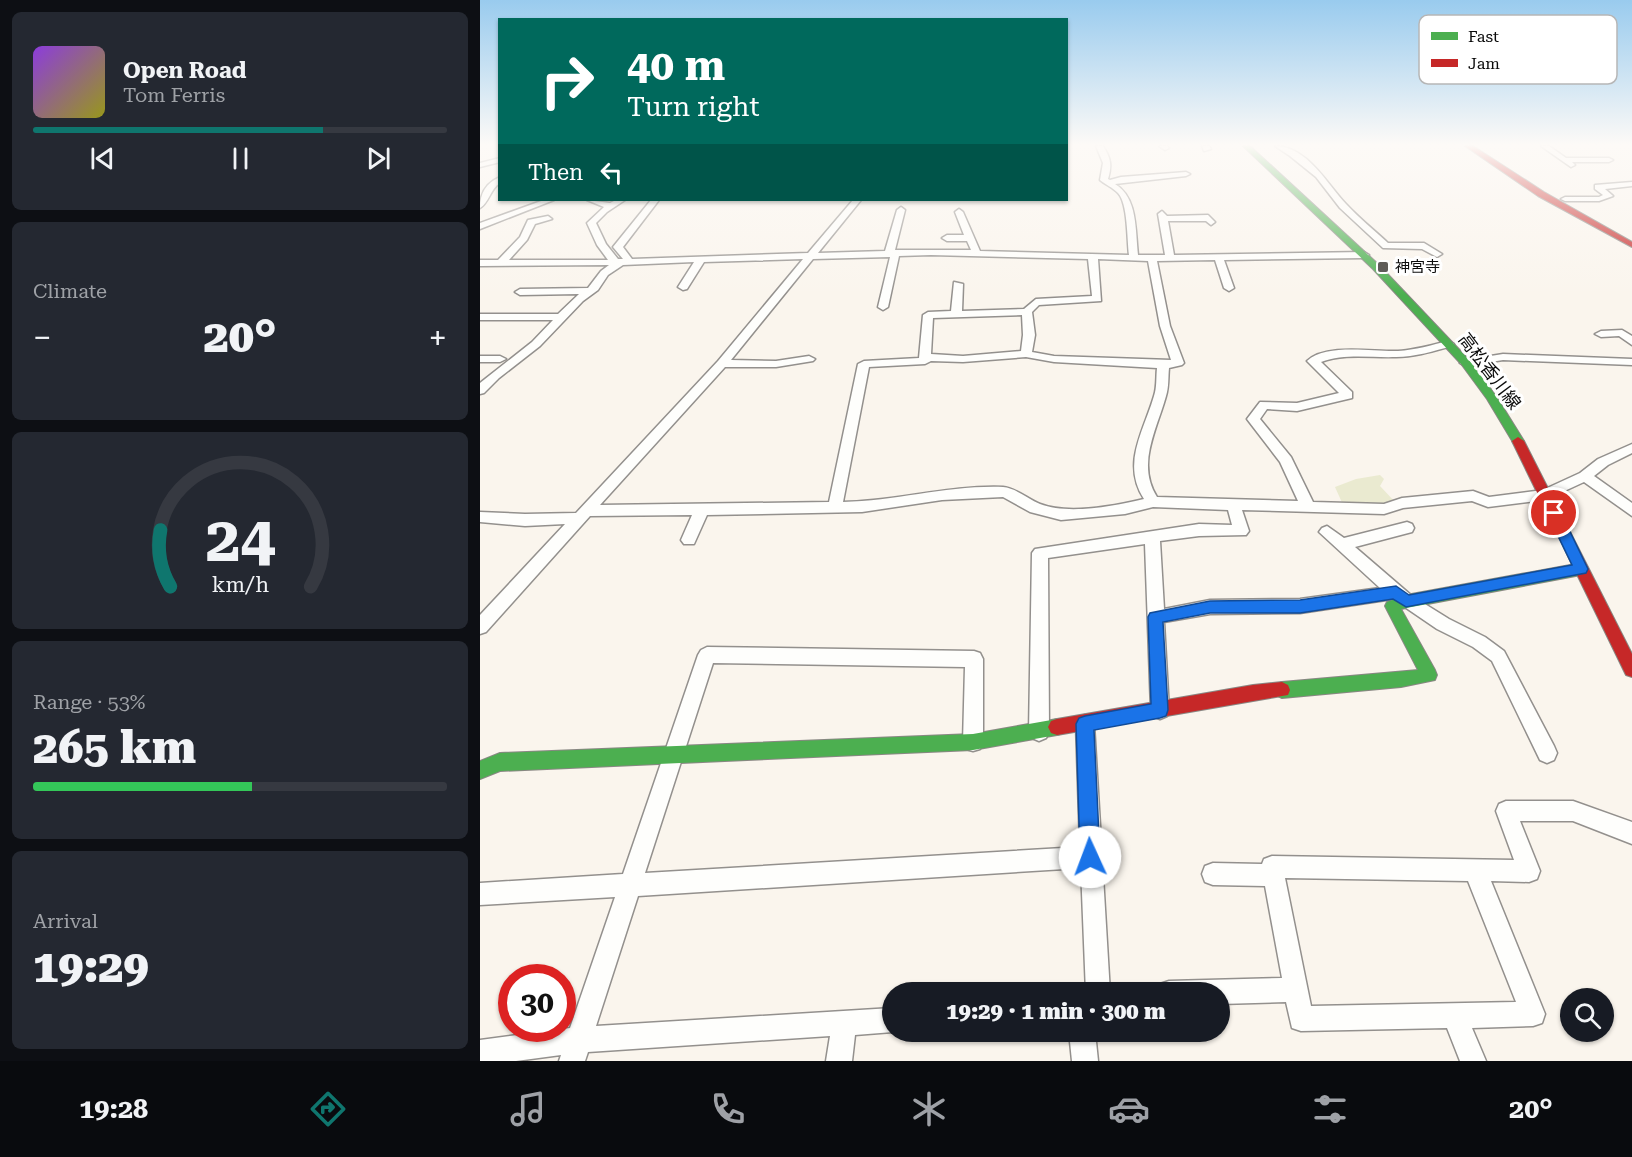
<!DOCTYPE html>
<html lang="en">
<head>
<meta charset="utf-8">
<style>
	:root { --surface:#171b24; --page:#242831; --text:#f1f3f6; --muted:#9ea1a6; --line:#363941; --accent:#0f766e }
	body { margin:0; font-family:"Roboto Serif","Noto Sans JP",serif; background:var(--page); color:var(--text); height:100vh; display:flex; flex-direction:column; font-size:22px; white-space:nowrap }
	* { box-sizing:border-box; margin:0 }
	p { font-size:20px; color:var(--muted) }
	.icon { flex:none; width:33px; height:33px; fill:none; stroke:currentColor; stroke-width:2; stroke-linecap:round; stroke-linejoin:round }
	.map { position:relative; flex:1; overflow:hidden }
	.panel { display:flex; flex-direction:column; gap:12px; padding:12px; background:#0d0f14; width:480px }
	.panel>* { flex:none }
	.guide { position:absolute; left:18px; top:18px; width:570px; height:183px; border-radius:0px; box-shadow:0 2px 4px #0004; background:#00695c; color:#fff; overflow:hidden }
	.controls { position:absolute; left:1080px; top:988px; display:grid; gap:12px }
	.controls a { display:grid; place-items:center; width:54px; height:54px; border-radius:50%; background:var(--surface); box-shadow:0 2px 4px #0004; font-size:30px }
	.speed { position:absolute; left:18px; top:964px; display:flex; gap:12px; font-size:30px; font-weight:700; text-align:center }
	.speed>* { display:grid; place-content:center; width:78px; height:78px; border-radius:50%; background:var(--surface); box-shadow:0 2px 4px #0004; line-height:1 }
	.speed .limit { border:9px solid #d22; background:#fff; color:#111 }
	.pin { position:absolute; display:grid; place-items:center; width:51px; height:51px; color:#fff; margin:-26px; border:3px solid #fff; border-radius:50%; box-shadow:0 2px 6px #0007 }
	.me { position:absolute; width:66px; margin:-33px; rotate:358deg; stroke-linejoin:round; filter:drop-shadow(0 0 4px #0008) }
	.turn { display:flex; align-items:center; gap:21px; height:126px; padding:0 30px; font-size:27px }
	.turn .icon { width:78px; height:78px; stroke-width:2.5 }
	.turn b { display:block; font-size:42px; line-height:51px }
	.then { display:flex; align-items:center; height:57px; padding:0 30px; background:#0003; gap:12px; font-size:22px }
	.big { font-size:45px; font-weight:800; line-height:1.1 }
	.panel .widget { flex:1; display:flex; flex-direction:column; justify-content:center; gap:9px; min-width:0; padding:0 21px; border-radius:9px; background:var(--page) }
	.panel .dial { align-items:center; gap:0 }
	.dial svg { height:156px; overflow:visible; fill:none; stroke:var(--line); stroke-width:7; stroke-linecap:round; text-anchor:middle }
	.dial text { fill:var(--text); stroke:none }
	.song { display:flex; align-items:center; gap:18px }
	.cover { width:72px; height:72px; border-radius:9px; background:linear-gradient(135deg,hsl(270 70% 55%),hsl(60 70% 35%)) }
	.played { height:6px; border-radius:3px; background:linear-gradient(90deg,var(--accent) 70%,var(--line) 70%) }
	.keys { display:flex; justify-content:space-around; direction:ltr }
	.heat { display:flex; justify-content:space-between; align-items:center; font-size:33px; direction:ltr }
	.charge { height:9px; border-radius:4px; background:linear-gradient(90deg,#34c759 53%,var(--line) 0) }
	.trip { position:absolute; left:402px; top:982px; width:348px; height:60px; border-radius:30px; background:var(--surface); box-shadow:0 2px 4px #0004; font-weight:800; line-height:60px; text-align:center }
	.dock { display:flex; height:96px; justify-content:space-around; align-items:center; background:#090b0e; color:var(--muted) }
	.dock .icon { width:42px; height:42px }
	.dock .selected { color:var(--accent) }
	.dock b { font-size:27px; color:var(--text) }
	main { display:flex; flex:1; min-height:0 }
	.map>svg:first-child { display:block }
	.cemetery { fill:#eaead0 }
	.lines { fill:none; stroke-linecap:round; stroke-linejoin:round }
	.street-casing { stroke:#93908d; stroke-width:3 }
	.fast-casing { stroke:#898783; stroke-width:2 }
	.jam-casing { stroke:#898783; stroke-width:2 }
	.street { fill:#fefefc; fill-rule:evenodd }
	.fast { fill:#4caf50; fill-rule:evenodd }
	.jam { fill:#c62828; fill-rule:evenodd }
	.route { fill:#1a73e8; stroke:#114b97; stroke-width:1.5 }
	.poi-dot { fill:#5f5d5a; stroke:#fff; stroke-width:2 }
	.labels { text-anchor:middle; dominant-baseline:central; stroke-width:6; stroke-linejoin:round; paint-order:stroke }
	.far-poi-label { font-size:15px; fill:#0b0b0b; stroke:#fff; text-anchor:start }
	.street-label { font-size:18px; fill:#0b0b0b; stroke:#fff }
	.key { fill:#fff; stroke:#b6b6b6; stroke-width:1.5 }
	.key-label { font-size:16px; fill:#0b0b0b }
</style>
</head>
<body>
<main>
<section class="panel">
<div class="widget">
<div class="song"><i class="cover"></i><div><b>Open Road</b><p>Tom Ferris</p></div></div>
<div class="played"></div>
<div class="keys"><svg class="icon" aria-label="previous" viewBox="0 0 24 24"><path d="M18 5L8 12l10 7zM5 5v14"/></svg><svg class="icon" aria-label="pause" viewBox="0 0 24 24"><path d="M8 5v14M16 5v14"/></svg><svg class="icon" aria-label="next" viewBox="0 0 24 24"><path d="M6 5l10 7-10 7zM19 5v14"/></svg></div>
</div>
<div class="widget"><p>Climate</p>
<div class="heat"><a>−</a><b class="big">20°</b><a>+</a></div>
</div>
<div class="widget dial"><svg viewBox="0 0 100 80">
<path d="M14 69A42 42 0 1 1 86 69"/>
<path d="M14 69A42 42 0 0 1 9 40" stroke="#0f766e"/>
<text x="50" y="56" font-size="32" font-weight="700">24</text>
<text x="50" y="72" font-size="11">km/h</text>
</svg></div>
<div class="widget"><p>Range · 53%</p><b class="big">265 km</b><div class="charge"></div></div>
<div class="widget"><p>Arrival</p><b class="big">19:29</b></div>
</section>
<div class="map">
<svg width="1152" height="1061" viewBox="0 0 1152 1061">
	<rect width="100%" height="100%" fill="#faf5ed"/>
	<!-- cemetery -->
	<polygon class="cemetery" points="900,475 904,479 900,486 915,502 900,507 864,507 855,487 876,479"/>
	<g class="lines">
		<defs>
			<g id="street">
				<path d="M 616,146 L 623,146 C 631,158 632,166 628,179 L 630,180 L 641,177 L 706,172 L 710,174 L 706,176 L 635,184 C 658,198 655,230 658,255 L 685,255 L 678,214 L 682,211 L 687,216 L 728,215 L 735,222 L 731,225 L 726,221 L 688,221 L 694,255 L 884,252 L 889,255 L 884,258 L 744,260 L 754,288 L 749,291 L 744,288 L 735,260 L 677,261 L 690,326 L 704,363 L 702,365 L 689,368 C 688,377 689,387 686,396 C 677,429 656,464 677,497 L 818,501 L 800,462 L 767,419 L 780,402 L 817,403 L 859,393 L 827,361 C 846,343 893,352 918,351 C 935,350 952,345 968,341 L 974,344 L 972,346 C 954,351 935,357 916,357 C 891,358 865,353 841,362 L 872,392 L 872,398 L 817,411 L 787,409 L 780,419 L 811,457 L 833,502 L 904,504 L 922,498 L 993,491 L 1009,497 L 1063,490 L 1100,473 L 1118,459 L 1152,444 L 1152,453 L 1128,465 L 1114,476 L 1152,503 L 1152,516 L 1104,482 L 1065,500 L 1008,507 L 992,501 L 923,508 L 904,514 L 762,510 L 769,531 L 766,535 L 719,536 L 680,541 L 684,609 L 730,600 L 820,599 L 900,588 L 839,532 L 842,528 L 847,526 L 864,538 L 927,522 L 932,524 L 934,528 L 932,532 L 875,547 L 932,596 L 969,619 L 1005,637 L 1024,651 L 1074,746 L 1077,753 L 1074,760 L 1067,763 L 1060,760 L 1012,661 L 993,647 L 957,629 L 913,599 L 820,613 L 730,614 L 684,622 L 689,710 L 687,716 L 680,719 L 673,716 L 671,710 L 665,544 L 568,558 L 569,732 L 566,738 L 559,741 L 552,738 L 549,732 L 552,553 L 555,549 L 719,524 L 752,525 L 748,510 L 673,507 L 645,514 L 581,520 L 550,512 L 523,497 L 462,500 L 382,512 L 227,515 L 214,544 L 204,544 L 201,540 L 212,515 L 110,516 L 6,632 L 0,634 L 0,615 L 85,524 L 45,526 L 0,522 L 0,512 L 45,514 L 96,513 L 238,361 L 323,259 L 224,262 L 207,289 L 203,290 L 198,287 L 214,262 L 143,265 L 128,275 L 118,290 L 103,301 L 60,346 L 19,378 L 4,393 L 0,394 L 0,383 L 52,342 L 73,320 L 0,320 L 0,314 L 78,314 L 99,294 L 40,295 L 35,292 L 40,289 L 108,288 L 121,271 L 129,265 L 0,266 L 0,260 L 18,260 L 40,237 L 48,220 L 68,216 L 72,219 L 55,224 L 47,240 L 29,260 L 128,260 L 117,245 L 107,223 L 124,207 L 107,200 L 130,203 L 136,200 L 145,200 L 127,212 L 116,223 L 126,244 L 138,259 L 143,259 L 133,247 L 171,200 L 179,200 L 143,247 L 152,259 L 328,253 L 373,200 L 381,200 L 338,253 L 405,251 L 417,210 L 421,207 L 425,210 L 415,250 L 491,250 L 487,241 L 467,241 L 462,238 L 467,235 L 484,235 L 475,212 L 479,209 L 483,212 L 500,251 L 649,255 C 647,240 648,203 638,193 C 632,187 626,185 620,180 L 623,163 ZM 451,255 L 608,259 L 612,296 L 556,299 L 544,309 L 482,311 L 483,284 L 474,282 L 471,311 L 448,312 L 443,315 L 439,358 L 384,361 L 378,364 L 349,502 L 120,505 L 245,367 L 296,367 L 333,361 L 335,359 L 329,356 L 296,361 L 251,360 L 333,259 L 410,257 L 398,307 L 403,310 L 408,307 L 419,256 ZM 618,259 L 668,261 L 680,326 L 691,360 L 574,356 L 552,352 L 555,335 L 552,312 L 559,305 L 621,301 ZM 542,315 L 543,335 L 541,351 L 483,356 L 451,354 L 453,318 ZM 546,357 L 574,362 L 677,368 C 676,377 677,388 674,396 C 664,431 641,463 664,499 C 635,506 588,515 560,504 C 548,499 536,488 523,487 C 469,485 417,501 363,502 L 389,367 L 445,364 L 451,361 L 483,362 Z"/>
				<polygon points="679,146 687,146 689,148 685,150"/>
				<polygon points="722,146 729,146 731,149 724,151"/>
				<path d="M 795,146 C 827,146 847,184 866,204 C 879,218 894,230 908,243 L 944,243 L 962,254 L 957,257 L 942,249 L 903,248 L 860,208 L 836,177 L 810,156 Z"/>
				<polygon points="1061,146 1069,146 1086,158 1129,158 1133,160 1129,162 1092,162 1095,165 1091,167"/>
				<polygon points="20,158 20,162 0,167 0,163"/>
				<path d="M 20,177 L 20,183 C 10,189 9,203 0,208 C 0,193 6,183 20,177 Z"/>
				<polygon points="1152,182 1152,186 1125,189 1133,196 1119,201 1085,201 1081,199 1085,197 1119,197 1123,195 1115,189 1115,185"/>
				<polygon points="64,200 74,200 0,229 0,223"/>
				<polygon points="1142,330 1152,336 1152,345 1139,336 1121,337 1115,334 1121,331"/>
				<polygon points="1023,354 1152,359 1152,365 1023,360 986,366 980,363 986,360"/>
				<polygon points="0,356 20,356 26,359 20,362 0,362"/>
				<polygon points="227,647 494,651 500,653 503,659 503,742 500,749 493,751 486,749 483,742 485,667 233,663 165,873 600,847 596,724 598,718 605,715 612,718 614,724 630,993 606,993 601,868 158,896 116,1026 412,1008 413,1032 375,1035 372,1061 346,1061 350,1036 108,1052 105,1061 79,1061 81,1055 36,1061 0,1061 0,1040 90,1028 135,897 0,905 0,883 143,874 218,655 221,650"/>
				<path d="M 1026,801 L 1093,801 L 1152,822 L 1152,844 L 1093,821 L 1040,821 L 1060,871 L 1057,879 L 1049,882 L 1011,881 L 1065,1014 L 1062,1023 L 1053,1026 L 992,1028 L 1006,1061 L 980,1061 L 967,1028 L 821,1031 L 812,1028 L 806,1002 L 740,1004 L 740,993 L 677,993 L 680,984 L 689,981 L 802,978 L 785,886 L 733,885 L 725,882 L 722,874 L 725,866 L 733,863 L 782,864 L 784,859 L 792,856 L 1034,860 L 1016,811 L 1019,804 ZM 805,878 L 988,881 L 1036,1002 L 831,1006 Z"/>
				<polygon points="589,1032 615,1032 618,1061 592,1061"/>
			</g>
			<g id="fast">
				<polygon points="763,146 770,146 899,265 990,361 1016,396 1044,441 1042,444 1034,444 1007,399 982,365 893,269"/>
				<polygon points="1101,563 1106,565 1108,569 1106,573 1101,575 921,609 955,670 957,675 955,680 921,687 802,698 796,695 794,690 796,685 802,682 938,670 905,606 907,602 926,595"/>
				<polygon points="577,719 583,721 586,727 583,733 577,735 493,750 20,771 0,779 0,761 20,753 493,734"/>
			</g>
			<g id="jam">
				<polygon points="985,146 993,146 1064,192 1152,242 1152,247 1058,196"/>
				<polygon points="1038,437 1044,441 1152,654 1152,677 1146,675 1032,441"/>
				<polygon points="802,682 808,685 810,690 808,695 773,701 577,735 571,733 568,727 571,721 577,719 773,685"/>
			</g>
		</defs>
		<!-- street casing -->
		<use href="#street" class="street-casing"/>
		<!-- fast casing -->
		<use href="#fast" class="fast-casing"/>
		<!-- jam casing -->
		<use href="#jam" class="jam-casing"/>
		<!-- street -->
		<use href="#street" class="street"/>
		<!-- fast -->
		<use href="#fast" class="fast"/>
		<!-- jam -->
		<use href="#jam" class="jam"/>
	</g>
	<!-- sky -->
	<linearGradient id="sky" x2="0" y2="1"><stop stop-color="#99cbee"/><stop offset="0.49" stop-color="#fdfaf7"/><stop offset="1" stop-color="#fdfaf7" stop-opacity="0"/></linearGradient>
	<rect width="1152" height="295" fill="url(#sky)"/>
	<!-- route -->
	<polygon class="route" points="1074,508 1081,513 1108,569 1106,573 926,607 913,599 820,613 730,613 683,622 688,710 686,716 680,718 614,730 620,857 617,864 610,867 603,864 600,857 596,724 599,718 605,716 671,704 668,617 670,613 730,601 820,600 916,586 929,595 1092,565 1067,513"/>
	<!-- markers -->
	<rect class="poi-dot" x="897" y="261" width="12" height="12" rx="3"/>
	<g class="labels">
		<!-- far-poi labels -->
		<g class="far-poi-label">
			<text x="915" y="267">神宮寺</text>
		</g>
		<!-- street labels -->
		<g class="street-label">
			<text transform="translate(1010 371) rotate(53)">高松香川線</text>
		</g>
	</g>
	<!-- legend -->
	<rect x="939" y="15" width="198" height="69" rx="9" class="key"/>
	<rect x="951" y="32" width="27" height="8" fill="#4caf50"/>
	<rect x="951" y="59" width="27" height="8" fill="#c62828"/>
	<g class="key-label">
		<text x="988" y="42">Fast</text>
		<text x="988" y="69">Jam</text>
	</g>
</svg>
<div class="controls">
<a><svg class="icon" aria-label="search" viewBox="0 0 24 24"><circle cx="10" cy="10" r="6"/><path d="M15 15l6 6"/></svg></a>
</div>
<div class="speed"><div class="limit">30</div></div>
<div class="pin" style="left:1074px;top:513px;background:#d93025"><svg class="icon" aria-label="arrive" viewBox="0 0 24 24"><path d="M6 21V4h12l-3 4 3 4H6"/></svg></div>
<svg class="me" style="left:610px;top:857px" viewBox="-20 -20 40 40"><circle r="19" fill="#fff"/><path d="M0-13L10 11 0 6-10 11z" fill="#1a73e8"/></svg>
<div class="trip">19:29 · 1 min · 300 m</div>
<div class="guide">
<div class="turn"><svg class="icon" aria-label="right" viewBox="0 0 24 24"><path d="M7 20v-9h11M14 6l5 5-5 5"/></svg><div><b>40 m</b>Turn right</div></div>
<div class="then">Then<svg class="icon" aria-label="left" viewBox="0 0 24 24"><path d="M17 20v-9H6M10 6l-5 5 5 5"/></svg></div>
</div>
</div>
</main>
<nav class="dock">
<b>19:28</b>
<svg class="icon selected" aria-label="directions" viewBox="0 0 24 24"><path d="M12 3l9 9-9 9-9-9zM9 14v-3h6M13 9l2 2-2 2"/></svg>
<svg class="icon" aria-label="music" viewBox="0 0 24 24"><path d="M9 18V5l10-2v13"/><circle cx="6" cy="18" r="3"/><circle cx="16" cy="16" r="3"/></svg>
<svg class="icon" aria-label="phone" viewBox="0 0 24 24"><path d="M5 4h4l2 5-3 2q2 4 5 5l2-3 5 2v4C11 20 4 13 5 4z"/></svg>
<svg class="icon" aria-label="climate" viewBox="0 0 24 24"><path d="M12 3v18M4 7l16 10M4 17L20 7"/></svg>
<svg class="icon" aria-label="car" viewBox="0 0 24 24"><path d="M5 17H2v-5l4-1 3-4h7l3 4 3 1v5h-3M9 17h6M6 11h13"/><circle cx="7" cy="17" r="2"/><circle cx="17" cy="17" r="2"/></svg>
<svg class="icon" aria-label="filters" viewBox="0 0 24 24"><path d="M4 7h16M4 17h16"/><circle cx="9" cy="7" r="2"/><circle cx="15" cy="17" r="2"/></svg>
<b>20°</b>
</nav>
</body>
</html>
